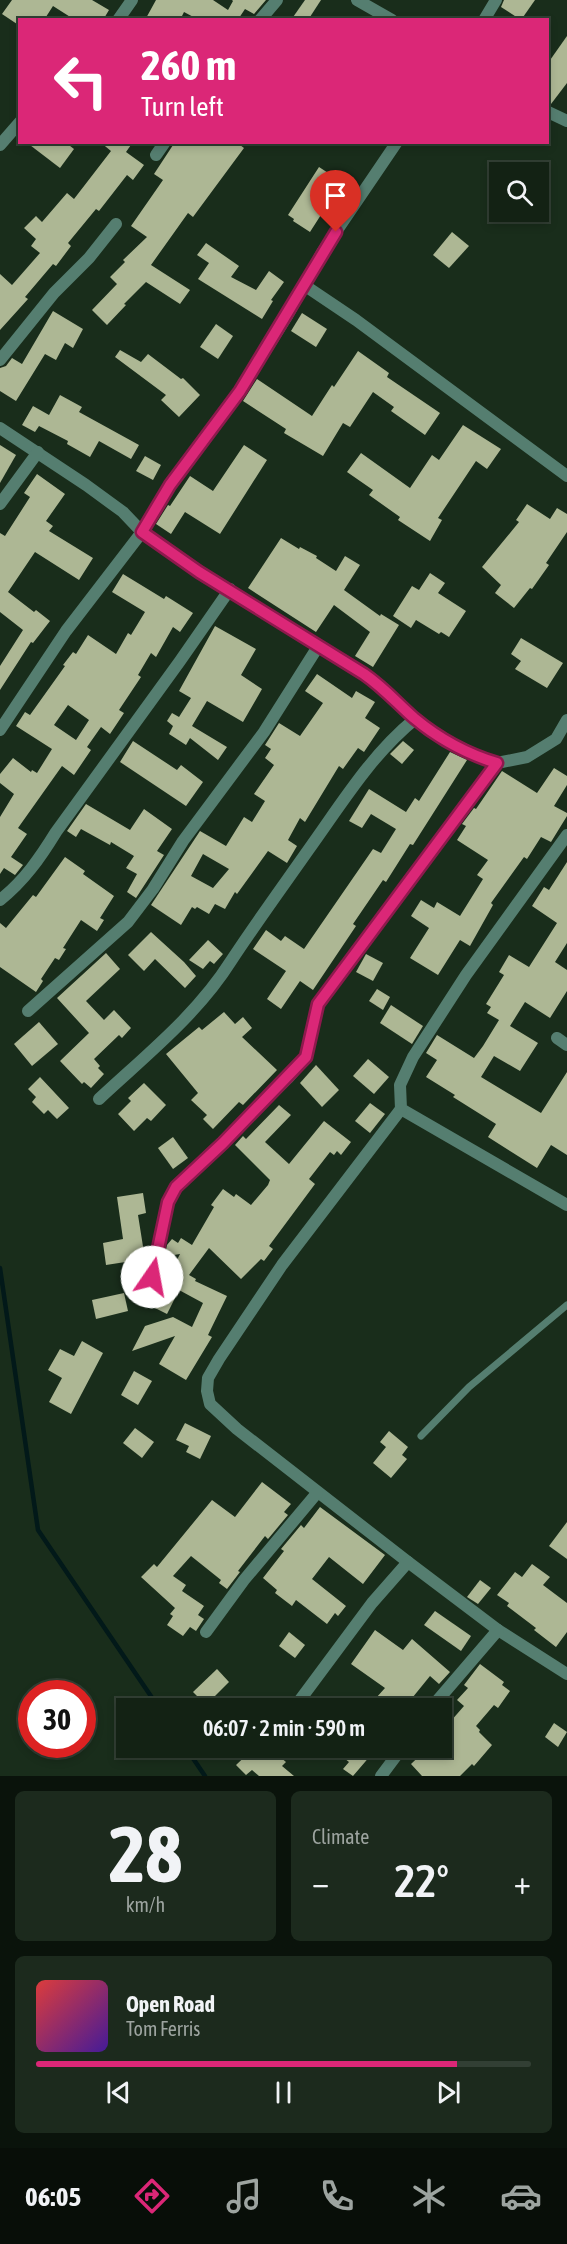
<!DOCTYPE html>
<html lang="en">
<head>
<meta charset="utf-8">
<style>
	:root { --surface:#132214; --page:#1c2a1d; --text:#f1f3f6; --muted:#9da4a0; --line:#323f34; --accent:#db2777 }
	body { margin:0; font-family:"Asap Condensed",sans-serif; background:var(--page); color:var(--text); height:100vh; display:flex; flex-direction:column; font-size:22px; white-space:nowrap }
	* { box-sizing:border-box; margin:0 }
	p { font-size:20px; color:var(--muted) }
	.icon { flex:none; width:33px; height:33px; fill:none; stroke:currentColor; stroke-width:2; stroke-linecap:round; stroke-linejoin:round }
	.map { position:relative; height:1776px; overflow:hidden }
	.details { display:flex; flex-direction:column; gap:15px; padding:15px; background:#0a130b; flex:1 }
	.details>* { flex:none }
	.guide { position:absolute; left:18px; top:18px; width:531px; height:126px; border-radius:0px; box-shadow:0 3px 9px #0003,0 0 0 2px var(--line); background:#db2777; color:#fff; overflow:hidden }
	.buttons { position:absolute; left:489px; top:162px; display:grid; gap:12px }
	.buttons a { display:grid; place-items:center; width:60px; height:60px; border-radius:0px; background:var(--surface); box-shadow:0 3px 9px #0003,0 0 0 2px var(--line); font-size:30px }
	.speed { position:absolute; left:18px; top:1680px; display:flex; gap:12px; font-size:30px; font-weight:700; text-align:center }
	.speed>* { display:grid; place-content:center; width:78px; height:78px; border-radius:50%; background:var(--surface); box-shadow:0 3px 9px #0003,0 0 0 2px var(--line); line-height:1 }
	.speed .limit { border:9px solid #d22; background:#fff; color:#111 }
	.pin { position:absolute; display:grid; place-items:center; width:51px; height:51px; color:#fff; margin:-62px -26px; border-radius:50% 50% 50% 0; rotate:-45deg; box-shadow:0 0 6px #0007 }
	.pin .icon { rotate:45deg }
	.me { position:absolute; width:66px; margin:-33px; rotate:12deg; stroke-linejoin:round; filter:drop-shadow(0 0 4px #0008) }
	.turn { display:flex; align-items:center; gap:21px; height:126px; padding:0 24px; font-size:27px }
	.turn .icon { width:78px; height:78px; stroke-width:2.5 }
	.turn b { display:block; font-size:42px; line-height:51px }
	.big { font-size:45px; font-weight:600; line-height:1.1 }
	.details .tile { flex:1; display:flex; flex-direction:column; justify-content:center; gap:9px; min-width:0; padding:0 21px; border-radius:9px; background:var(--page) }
	.details .dial { align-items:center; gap:0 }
	.dial b { font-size:78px; line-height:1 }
	.song { display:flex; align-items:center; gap:18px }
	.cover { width:72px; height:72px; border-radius:9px; background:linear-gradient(135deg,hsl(0 70% 55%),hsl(260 70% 35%)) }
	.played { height:6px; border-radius:3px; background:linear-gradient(90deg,var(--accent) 85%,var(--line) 85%) }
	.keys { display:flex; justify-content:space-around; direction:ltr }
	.heat { display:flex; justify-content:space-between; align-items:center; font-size:33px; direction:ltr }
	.details .tiles { flex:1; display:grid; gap:15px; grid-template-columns:1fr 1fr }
	.tile:last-child { grid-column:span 2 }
	.trip { position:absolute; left:116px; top:1698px; width:336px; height:60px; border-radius:0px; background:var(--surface); box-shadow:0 3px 9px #0003,0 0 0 2px var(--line); font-weight:600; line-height:60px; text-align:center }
	.menu { display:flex; height:96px; justify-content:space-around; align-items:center; background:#080e08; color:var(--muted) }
	.menu .icon { width:42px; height:42px }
	.menu .current { color:var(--accent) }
	.menu b { font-size:27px; color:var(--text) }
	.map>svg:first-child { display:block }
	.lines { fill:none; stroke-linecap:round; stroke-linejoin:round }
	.stream { stroke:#021919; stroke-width:4.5 }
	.building { fill:#adb794; fill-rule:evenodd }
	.service { stroke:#557e70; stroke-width:7 }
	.minor { stroke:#557e70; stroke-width:12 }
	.route-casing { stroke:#8e194d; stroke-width:15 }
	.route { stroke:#db2777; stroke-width:10 }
</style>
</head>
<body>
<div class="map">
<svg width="567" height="1776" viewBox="0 0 567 1776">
	<rect width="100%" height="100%" fill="#192d1b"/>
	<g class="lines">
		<!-- stream -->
		<g class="stream">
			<polyline points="0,1268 38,1530 159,1708"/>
			<polyline points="186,1748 205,1776"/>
		</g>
	</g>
	<!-- building -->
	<g class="building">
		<polygon points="12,0 92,0 109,10 103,20 75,20 53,6 44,20 20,20 20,26 2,14"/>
		<polygon points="156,0 213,0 228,10 233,1 232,0 266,0 254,14 245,9 239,18 241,20 199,20 184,12 180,20 145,20"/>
		<polygon points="305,0 321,0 308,20 291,20"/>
		<polygon points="504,0 535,0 521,20 501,7"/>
		<polygon points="567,36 567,83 551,104 548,104 548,63"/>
		<polygon points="26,142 65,142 74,149 60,168"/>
		<polygon points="100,142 133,142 126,152 144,165 133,180 127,175 99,211 96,209 68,243 71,246 56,266 53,264 25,297 28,299 0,330 0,274 12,285 40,253 31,246 36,239 24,228 36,216 42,222 67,193 74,199 111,151"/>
		<polygon points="175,142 236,142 244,148 193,217 188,213 151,265 190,290 180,304 146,282 124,304 126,305 107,325 92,310 117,284 110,277 125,262 123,260 147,237 131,226 163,180 154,174"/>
		<polygon points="319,167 342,182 310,232 293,221 294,219 288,215"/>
		<polygon points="452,232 469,246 449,268 433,255"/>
		<polygon points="206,243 239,266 231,277 256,290 269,271 284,282 271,300 273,301 262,319 198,279 209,263 197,255"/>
		<polygon points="53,311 83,329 73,348 65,343 56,360 45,354 16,401 0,391 0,368 6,366 12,358 22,364"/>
		<polygon points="302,313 327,329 316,347 291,331"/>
		<polygon points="216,324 233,336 218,359 200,347"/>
		<polygon points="120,350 141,362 148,354 181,379 183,378 200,395 179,417 161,400 166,395 115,357"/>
		<polygon points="358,351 389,373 387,377 440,413 425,435 391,411 394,407 373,392 350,427 343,423 323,456 284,433 286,429 243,401 257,379 312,416 332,385 334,387"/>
		<polygon points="60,395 82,407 79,412 139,445 131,459 99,441 90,457 67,444 68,441 39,426 35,432 22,425 33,406 49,415"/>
		<polygon points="463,425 501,449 487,469 476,461 438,518 442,520 430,541 398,520 400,517 369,495 373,490 347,472 361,453 410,488 432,455 439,460"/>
		<polygon points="0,445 16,455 0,483"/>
		<polygon points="244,445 267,460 220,534 185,512 171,534 156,524 168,505 170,506 190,476 213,491"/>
		<polygon points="145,456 161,465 153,480 136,471"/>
		<polygon points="37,474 65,494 46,521 53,526 49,531 93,558 79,580 35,552 8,592 34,612 36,610 50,621 33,643 31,642 0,690 0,666 23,630 0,612 0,533 5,536 30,497 24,493"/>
		<polygon points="527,504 550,519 557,508 567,514 567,532 546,563 549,565 532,589 530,588 514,608 495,593 501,585 482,567 519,522 516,520"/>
		<polygon points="281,538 299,549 300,547 317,556 316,558 336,571 345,556 360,565 344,590 380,616 381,614 399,625 373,667 355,656 370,632 334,605 316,632 248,588"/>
		<polygon points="430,573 445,583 438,593 466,611 449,637 441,632 439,634 416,620 411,628 393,616 412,586 419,590"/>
		<path d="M 123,574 L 164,599 L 166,596 L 193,613 L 180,632 L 173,627 L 156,657 L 151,653 L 138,675 L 141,677 L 119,710 L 124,713 L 110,734 L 101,727 L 87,747 L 91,750 L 74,775 L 62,766 L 18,828 L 27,834 L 11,857 L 23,865 L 15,875 L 4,868 L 0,874 L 0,817 L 14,794 L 0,783 L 0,774 L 13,758 L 31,772 L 32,770 L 37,773 L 52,749 L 16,726 L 25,712 L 30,715 L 65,666 L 63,665 L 73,652 L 76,654 L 88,635 L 116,654 L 128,633 L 131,635 L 145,612 L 112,592 ZM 68,705 L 89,720 L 76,740 L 54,725 Z"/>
		<polygon points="215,626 256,649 241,675 262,689 243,722 207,701 192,726 227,747 218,760 190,738 186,745 169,734 173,726 167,721 172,713 179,717 191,698 179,691"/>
		<polygon points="521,638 563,663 547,688 515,669 521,661 511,654"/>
		<path d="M 317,674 L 352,698 L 356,691 L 375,702 L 365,718 L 380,728 L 364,752 L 358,748 L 343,769 L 339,766 L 305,822 L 300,818 L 288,840 L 297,846 L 287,863 L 268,851 L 237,894 L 235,892 L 225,909 L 215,904 L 209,914 L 197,907 L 195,909 L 192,907 L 181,925 L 151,905 L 200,831 L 226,846 L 244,817 L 252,822 L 265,801 L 254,794 L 274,765 L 265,758 L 271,749 L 265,745 L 279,723 L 300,736 L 323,703 L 305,691 ZM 203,854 L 229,869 L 213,888 L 191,876 Z"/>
		<polygon points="133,741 177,770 181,765 203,782 186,806 120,762"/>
		<polygon points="403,741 414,750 402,764 390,754"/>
		<polygon points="450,752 467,760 413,845 410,844 386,882 383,880 353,924 356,926 313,990 300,981 281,1009 267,999 286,971 253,949 266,930 281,941 285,936 304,949 373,849 381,853 396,829 371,814 362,828 349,821 369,789 406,812 415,798 419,801"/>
		<polygon points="554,768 567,776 567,785 554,806 567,813 567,816 551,842 541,837 527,859 524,857 491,903 493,905 470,946 460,940 438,975 410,958 429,928 411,916 421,900 434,908 437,902 460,916 483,879 477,875 488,860 457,840 466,826 462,824 474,808 476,809 502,771 537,793"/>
		<polygon points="86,804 130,830 144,809 172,829 157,851 164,855 136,898 127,892 137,874 126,868 134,856 111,842 110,845 81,829 76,837 67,831"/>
		<polygon points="65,857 85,871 83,874 114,896 100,918 104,920 97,931 81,920 63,948 66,949 59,960 55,958 41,979 43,981 36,992 0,967 0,923 6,928 33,895 36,897"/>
		<polygon points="567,862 567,943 555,962 567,970 567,991 550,1018 525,1002 510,1026 538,1043 520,1071 494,1056 481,1077 541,1113 567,1072 567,1155 551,1145 537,1168 488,1137 496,1124 453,1097 455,1095 426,1077 437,1060 426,1053 437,1035 474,1058 483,1046 499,1020 487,1013 491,1007 486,1004 504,975 499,972 509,955 529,967 557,923 532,906 544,887 549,890"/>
		<polygon points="151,932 184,962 196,976 185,988 155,959 144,971 128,955"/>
		<polygon points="208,940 223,954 214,964 210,961 203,969 189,960"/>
		<polygon points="106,953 120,969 86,1001 104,1020 114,1010 131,1028 122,1038 119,1035 94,1059 100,1066 98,1068 104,1074 91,1088 84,1082 82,1084 60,1061 89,1033 57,998"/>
		<polygon points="366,954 383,963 373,981 356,972"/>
		<polygon points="377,989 390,997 383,1010 369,1001"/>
		<polygon points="391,1005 423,1026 412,1044 380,1023"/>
		<polygon points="224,1012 235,1024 243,1017 252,1028 242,1037 277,1070 243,1105 239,1102 213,1129 203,1119 207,1115 191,1100 198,1093 166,1054 199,1027 202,1030"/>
		<polygon points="39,1022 58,1044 32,1066 14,1044"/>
		<polygon points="368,1059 389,1077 374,1094 353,1076"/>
		<polygon points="316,1065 339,1090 322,1107 300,1083"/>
		<polygon points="40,1077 69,1108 57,1119 48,1110 44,1114 32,1102 36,1097 28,1089"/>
		<polygon points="144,1083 166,1105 151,1121 147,1118 134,1131 118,1114 131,1101 128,1098"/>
		<polygon points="370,1103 385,1114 370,1133 355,1121"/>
		<polygon points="279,1105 291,1115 265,1142 289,1164 324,1121 351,1142 341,1155 337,1151 334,1155 330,1152 309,1179 315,1184 269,1246 273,1249 264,1261 261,1259 241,1279 209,1248 189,1275 196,1279 195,1281 227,1296 208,1335 212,1337 186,1380 159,1364 175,1336 132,1351 145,1326 173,1317 192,1327 203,1303 179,1290 167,1314 155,1308 168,1284 165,1283 180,1254 168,1256 170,1253 166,1250 167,1245 172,1239 178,1243 181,1238 192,1245 214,1207 211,1205 223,1189 234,1197 236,1194 251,1205 268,1185 270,1180 235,1145 243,1136 246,1139"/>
		<polygon points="173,1137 188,1158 173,1169 158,1148"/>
		<polygon points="143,1193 146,1213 138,1215 145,1259 106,1265 103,1243 123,1239 117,1197"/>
		<polygon points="124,1293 128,1311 96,1319 92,1300"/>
		<polygon points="82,1341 103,1353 71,1414 49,1402 62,1378 48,1370 60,1349 74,1356"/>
		<polygon points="134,1371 152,1381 138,1405 121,1395"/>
		<polygon points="185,1423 211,1436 200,1459 186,1452 189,1446 176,1440"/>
		<polygon points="135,1428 154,1442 142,1458 123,1443"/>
		<polygon points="389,1431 408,1447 402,1455 407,1459 391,1478 373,1463 386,1447 380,1442"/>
		<polygon points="262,1482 291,1504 284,1512 288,1515 268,1539 265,1536 238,1571 240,1572 227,1589 219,1583 221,1580 191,1556 173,1576 186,1585 182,1591 204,1606 198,1615 204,1619 196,1631 190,1627 183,1636 167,1625 173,1616 170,1614 175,1608 141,1577 154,1564 157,1567 212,1500 235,1517"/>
		<polygon points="320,1507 385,1555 363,1584 329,1557 312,1579 346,1606 338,1616 335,1613 327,1624 296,1600 292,1606 275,1593 277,1590 263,1578 284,1551 281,1549 301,1525 304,1528"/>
		<polygon points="567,1522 567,1559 549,1546"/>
		<polygon points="532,1564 550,1577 543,1585 567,1603 567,1632 556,1647 534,1630 536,1628 507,1606 509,1603 497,1595 515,1572 522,1577"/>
		<polygon points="480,1580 491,1588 478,1604 467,1597"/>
		<polygon points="435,1611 471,1636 461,1651 424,1625"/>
		<polygon points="375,1630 403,1650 412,1639 450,1672 439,1684 430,1676 404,1708 367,1708 385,1688 351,1664"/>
		<polygon points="289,1632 305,1645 295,1658 279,1646"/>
		<polygon points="480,1664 504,1682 502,1685 510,1691 498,1708 494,1705 476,1726 480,1730 479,1732 492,1745 474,1766 472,1764 460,1776 422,1776 411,1764 428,1748 441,1748 441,1739 446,1732 443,1730 464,1706 457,1700 468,1688 464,1685"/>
		<polygon points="217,1669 229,1682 206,1705 193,1692"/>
		<polygon points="554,1723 567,1732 558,1747 545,1737"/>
		<polygon points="254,1748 269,1748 286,1762 282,1766 294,1776 259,1776 252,1770 246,1775 236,1765"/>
		<polygon points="331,1748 377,1748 353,1776 343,1769 349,1762"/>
	</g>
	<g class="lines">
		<!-- service -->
		<polyline class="service" points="421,1436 469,1387 567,1305"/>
		<!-- minor -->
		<g class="minor">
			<polyline points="357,0 392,20"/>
			<polyline points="118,20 132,0"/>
			<polyline points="260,20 277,0"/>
			<polyline points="484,20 496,0"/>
			<polyline points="548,112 567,121"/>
			<polyline points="0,145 20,122"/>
			<polyline points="156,155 165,142"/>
			<polyline points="304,285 356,320 567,476"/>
			<polyline points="0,360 54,293 89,258 116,224"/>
			<polyline points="0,428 86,485 123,512 142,532 199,572 364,674 381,686 415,719 445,740 484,759 497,763 527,757 556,739 567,720"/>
			<polyline points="0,504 38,452"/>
			<polyline points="0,730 66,631 142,532 170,485 240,391 287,316 323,251 397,142"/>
			<polyline points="567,835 466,975 413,1057 400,1085 401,1109 567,1205"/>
			<path d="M 0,900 C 24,881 40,858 56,832 L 180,661 L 230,589"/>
			<polyline points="28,1011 128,922 153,889 183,841 264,732 319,645"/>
			<polyline points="557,1038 567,1045"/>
			<path d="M 99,1099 C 145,1056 197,1015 231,961 C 256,923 283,886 309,849 C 342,803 371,755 415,719"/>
			<polyline points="401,1109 282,1265 219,1359 208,1378 207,1391 210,1404 237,1429 408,1562 498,1630 567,1674"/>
			<polyline points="152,1277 168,1202 176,1187 288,1078 306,1057 318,1004 497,763"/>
			<polyline points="206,1632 244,1580 317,1493"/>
			<polyline points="294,1708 372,1603 408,1562"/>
			<polyline points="431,1708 498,1630"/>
			<polyline points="381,1776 402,1748"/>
		</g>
	</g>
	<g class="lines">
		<defs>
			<path id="route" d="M 152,1277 L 168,1202 L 176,1187 L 223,1143 L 306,1057 L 318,1004 L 497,763 C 467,754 438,738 414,718 C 397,703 383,687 364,674 L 199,572 L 142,532 L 170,485 L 240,391 L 336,232"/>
		</defs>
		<!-- route casing -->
		<use href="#route" class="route-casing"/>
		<!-- route -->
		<use href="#route" class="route"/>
	</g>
</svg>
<div class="buttons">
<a><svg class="icon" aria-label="search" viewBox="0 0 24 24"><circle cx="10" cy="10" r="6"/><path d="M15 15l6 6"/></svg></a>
</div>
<div class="speed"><div class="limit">30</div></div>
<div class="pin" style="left:336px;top:232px;background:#d93025"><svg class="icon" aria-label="arrive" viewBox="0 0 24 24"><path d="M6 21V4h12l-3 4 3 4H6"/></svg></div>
<svg class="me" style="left:152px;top:1277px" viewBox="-20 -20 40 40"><circle r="19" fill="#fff"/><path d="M0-13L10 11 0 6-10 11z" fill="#db2777"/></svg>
<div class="trip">06:07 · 2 min · 590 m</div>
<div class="guide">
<div class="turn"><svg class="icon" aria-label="left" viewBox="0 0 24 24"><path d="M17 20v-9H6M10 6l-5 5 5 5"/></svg><div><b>260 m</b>Turn left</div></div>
</div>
</div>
<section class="details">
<div class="tiles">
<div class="tile dial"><b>28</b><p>km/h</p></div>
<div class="tile"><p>Climate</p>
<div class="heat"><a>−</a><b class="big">22°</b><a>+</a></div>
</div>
<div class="tile">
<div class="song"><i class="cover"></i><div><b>Open Road</b><p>Tom Ferris</p></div></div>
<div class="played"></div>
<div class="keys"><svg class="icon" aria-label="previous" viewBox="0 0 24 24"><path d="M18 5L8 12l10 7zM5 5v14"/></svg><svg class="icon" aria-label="pause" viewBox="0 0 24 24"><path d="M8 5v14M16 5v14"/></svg><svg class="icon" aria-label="next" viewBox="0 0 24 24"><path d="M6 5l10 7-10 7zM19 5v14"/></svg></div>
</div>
</div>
</section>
<nav class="menu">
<b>06:05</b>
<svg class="icon current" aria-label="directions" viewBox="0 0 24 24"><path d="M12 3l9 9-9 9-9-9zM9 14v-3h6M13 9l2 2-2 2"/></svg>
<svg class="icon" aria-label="music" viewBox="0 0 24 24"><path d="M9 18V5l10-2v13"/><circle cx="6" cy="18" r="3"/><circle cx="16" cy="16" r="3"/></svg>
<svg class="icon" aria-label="phone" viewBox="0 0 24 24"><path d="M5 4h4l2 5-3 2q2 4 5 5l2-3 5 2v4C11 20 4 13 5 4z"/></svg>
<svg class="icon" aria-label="climate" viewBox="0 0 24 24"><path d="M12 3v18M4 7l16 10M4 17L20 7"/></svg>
<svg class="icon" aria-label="car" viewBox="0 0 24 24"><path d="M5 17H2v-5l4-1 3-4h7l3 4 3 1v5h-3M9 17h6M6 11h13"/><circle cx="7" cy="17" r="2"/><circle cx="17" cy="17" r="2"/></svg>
</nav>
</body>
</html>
